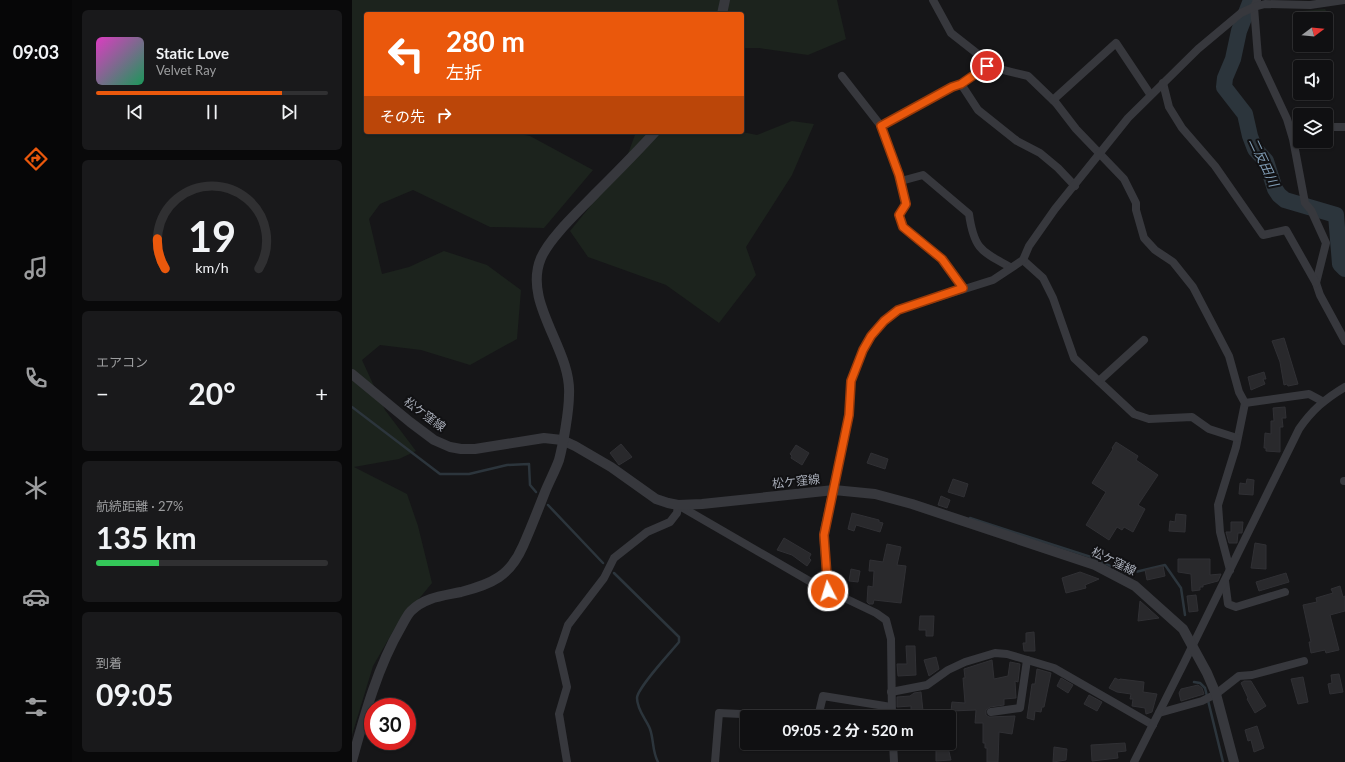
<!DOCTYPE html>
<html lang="ja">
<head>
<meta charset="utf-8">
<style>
	:root { --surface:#101012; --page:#19191b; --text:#f1f3f6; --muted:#9c9d9f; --line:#303032; --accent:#ea580c }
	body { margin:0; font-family:Lato,"Noto Sans JP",sans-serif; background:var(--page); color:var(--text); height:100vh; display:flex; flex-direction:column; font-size:15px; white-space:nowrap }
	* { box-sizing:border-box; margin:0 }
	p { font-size:13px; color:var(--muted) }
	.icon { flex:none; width:22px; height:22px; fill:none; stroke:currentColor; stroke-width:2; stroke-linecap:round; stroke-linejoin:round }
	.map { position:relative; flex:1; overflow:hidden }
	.side { display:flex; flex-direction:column; gap:10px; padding:10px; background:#09090a; width:280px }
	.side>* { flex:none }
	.guide { position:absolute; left:12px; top:12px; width:380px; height:122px; border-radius:4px; box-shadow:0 1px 3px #0004,0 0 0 1px var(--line); background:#ea580c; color:#fff; overflow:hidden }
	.needle { width:26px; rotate:74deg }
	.controls { position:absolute; left:941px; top:12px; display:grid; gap:8px }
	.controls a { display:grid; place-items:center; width:40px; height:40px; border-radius:4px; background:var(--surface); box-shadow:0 1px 3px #0004,0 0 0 1px var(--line); font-size:20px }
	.speed { position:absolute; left:12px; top:698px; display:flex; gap:8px; font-size:20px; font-weight:700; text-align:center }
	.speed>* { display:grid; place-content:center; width:52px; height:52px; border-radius:50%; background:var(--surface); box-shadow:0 1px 3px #0004,0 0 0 1px var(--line); line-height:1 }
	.speed .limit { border:6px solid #d22; background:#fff; color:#111 }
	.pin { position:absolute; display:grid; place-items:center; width:34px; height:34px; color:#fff; margin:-17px; border:2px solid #fff; border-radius:50%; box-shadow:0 1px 4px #0007 }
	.me { position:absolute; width:44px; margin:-22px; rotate:355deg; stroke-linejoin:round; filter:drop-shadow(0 0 3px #0008) }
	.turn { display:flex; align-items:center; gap:14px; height:84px; padding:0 16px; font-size:18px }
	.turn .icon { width:52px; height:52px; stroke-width:2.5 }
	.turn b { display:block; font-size:28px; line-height:34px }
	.then { display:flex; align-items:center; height:38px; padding:0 16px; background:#0003; gap:8px; font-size:15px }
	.big { font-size:30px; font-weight:700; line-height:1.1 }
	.side .widget { flex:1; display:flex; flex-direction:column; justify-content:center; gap:6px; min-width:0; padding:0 14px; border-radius:6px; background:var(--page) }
	.side .dial { align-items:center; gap:0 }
	.dial svg { height:104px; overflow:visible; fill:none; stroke:var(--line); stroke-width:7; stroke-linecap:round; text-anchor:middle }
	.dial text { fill:var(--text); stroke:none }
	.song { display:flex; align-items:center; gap:12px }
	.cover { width:48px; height:48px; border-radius:6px; background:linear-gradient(135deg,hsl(310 70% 55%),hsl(150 70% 35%)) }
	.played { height:4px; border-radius:2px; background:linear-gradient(90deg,var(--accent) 80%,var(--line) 80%) }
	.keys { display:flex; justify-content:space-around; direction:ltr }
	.heat { display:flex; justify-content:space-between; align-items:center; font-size:22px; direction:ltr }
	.charge { height:6px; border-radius:3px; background:linear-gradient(90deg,#34c759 27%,var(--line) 0) }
	.trip { position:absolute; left:388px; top:710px; width:216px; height:40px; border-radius:4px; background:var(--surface); box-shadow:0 1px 3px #0004,0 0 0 1px var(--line); font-weight:700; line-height:40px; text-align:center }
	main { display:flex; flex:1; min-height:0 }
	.tabs { display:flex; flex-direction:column; width:72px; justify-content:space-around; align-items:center; background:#060607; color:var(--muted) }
	.tabs .icon { width:28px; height:28px }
	.tabs .selected { color:var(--accent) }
	.tabs b { font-size:18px; color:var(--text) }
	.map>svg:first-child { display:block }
	.green { fill:#1c231d }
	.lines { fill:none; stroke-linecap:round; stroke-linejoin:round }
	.stream { stroke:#2c353c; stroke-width:2.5 }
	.river { stroke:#2c353c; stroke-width:16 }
	.building { fill:#29292c; stroke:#303034 }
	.minor { stroke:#37383d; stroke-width:8 }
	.tertiary { stroke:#37383d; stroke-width:10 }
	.route-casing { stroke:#983908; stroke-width:10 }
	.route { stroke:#ea580c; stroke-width:7 }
	.labels { text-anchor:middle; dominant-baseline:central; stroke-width:4; stroke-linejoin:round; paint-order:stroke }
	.street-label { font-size:12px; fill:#a8adb8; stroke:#111113 }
	.water-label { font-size:13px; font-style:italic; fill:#7f9bb3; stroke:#111113 }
</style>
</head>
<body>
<main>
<nav class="tabs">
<b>09:03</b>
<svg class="icon selected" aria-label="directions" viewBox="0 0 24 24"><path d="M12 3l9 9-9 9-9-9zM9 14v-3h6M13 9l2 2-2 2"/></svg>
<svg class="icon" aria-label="music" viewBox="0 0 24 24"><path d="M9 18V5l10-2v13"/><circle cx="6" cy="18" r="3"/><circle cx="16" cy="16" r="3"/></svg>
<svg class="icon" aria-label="phone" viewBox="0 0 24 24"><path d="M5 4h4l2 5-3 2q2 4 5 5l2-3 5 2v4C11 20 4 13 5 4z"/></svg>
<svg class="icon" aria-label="climate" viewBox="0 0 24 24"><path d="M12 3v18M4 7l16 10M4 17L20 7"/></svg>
<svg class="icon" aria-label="car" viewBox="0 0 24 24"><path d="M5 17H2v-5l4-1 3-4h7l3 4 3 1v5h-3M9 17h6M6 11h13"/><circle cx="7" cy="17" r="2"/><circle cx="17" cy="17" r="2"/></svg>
<svg class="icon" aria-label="filters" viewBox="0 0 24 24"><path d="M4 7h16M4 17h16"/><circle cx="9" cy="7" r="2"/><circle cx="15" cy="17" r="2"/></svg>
</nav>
<section class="side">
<div class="widget">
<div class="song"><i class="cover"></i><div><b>Static Love</b><p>Velvet Ray</p></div></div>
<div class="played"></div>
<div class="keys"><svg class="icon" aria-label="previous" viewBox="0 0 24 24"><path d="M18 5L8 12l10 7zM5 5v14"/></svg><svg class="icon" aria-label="pause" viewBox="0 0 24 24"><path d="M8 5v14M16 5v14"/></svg><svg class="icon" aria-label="next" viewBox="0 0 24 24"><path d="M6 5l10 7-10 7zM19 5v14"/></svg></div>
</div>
<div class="widget dial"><svg viewBox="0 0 100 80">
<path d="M14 69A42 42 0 1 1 86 69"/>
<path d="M14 69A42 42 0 0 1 8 46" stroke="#ea580c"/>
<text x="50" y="56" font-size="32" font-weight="700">19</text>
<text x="50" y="72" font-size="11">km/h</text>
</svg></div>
<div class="widget"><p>エアコン</p>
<div class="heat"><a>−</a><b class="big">20°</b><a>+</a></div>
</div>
<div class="widget"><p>航続距離 · 27%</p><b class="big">135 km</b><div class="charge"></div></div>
<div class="widget"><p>到着</p><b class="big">09:05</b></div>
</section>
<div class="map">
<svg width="993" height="762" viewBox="0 0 993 762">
	<rect width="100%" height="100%" fill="#161618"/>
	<!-- green -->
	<g class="green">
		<polygon points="0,0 485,0 494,39 456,55 407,48 390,48 390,14 14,14 14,132 156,132 178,136 241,170 192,228 138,227 61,190 28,204 17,219 30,274 57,267 92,251 135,265 169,290 165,339 118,365 69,350 28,345 10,360 33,410 64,451 47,459 2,467 55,494 66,526 80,583 43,628 21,666 0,735"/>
		<polygon points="973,9 976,13 967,19 950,19 950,11"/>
		<polygon points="440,121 462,124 440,175 394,247 404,275 367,323 314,285 236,257 218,231 272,165 284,132 390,132 405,135"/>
	</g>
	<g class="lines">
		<!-- stream -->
		<g class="stream">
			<polyline points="0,407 88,474 117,474 155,465 177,464 178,485 184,492"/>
			<polyline points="196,505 251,563"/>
			<polyline points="618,518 742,558 775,574 813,565 829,588 833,615"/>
			<path d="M 262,573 L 327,637 L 327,642 C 319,652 285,688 285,698 C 285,710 294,719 298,729 C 302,740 300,751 306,762"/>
			<polyline points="842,682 848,683 853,688 871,762"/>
		</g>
		<!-- river -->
		<polyline class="river" points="899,0 887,31 881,59 873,78 872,87 893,114 898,136 903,149 914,161 923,189 927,195 933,200 984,215 988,264 993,269"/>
	</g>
	<!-- building -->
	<g class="building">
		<polygon points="932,338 946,384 936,386 935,384 932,385 928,362 920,341"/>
		<polygon points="912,372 914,379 911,379 913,384 899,390 896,377"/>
		<polygon points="933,407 934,418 930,418 931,427 928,427 928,452 914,451 914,448 912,448 913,433 919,434 919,421 922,421 921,408"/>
		<polygon points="764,442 786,456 784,460 806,475 786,505 793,509 781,532 772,527 770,530 765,527 757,540 734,525 754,492 740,483 761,449 760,448"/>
		<polygon points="269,444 280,457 267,465 258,453"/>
		<polygon points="444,445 457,453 450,465 439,458 440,456 438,454"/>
		<polygon points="519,453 536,459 533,469 515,463"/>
		<polygon points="601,479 616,484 612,497 596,492"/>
		<polygon points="895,479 902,480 901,495 887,494 888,483 894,484"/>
		<polygon points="589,496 598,500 595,508 586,505"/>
		<polygon points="500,513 527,520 527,522 531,523 528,532 504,525 502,531 496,529"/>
		<polygon points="824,514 834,515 833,532 817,531 818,521 823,522"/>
		<polygon points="879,522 891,522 890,533 886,533 885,543 877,543 874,532 879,532"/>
		<polygon points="432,538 459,554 457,558 459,560 455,566 440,555 425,550"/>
		<polygon points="903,543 914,545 914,569 899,568"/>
		<polygon points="535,544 549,547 545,565 554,566 549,603 522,600 521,604 517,604 515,602 516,586 521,587 522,571 517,571 518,560 531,562"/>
		<polygon points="826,559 858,559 858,575 869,574 866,581 851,585 851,587 848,587 848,590 840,591 839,574 826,572"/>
		<polygon points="811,566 813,576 795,580 793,570"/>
		<polygon points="499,569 508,571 506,582 497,581"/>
		<polygon points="728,572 747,579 733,585 734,588 714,593 710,578"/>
		<polygon points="934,573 937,582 907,591 904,582"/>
		<polygon points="988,586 991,597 993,596 993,611 978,615 987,650 974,653 973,650 959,653 957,642 959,642 951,605 965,602 964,598 981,593 979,589"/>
		<polygon points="844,595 846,611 837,612 835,596"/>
		<polygon points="788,601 807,618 786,621"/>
		<polygon points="568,616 582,616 581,636 574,636 574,630 567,630"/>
		<polygon points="682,632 683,651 672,651 671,643 674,643 674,633"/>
		<polygon points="554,646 563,646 564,675 546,676 545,664 555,664"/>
		<polygon points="584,657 587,669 577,676 572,660"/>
		<polygon points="640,660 642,679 656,676 658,662 668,664 666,682 663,681 664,698 652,699 652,705 638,707 634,710 634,715 637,717 663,716 660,734 647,732 646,762 635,762 635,748 633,748 633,743 631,743 631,723 623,723 624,710 599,711 600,702 613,703 611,678 613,678 612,669"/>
		<polygon points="685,669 699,673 692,707 690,707 689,712 683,711 682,720 675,718 680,684 683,684"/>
		<polygon points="987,674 991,692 978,694 976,684 980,683 979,675"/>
		<polygon points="951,677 956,702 946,704 939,679"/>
		<polygon points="709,678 721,685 716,693 705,686"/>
		<polygon points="763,678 767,680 768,679 792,682 791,692 805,694 800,712 794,714 793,708 780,706 781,699 778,699 779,694 765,692 757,688"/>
		<polygon points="892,681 899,681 914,706 903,713 895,699 896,698 889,683"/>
		<polygon points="846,685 850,688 852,694 829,701 827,693 829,689"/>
		<polygon points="569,692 571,711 559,712 559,706 545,707 545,697 558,696 562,693"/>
		<polygon points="737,695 750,702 745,711 732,704"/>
		<polygon points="905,726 912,748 902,752 899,740 896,741 893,730"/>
		<polygon points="584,743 595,743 599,760 584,761"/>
		<polygon points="773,743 774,751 765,752 766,758 740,761 739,745"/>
		<polygon points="702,747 715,749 714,760 701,762"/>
	</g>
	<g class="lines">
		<!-- minor -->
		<g class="minor">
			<polyline points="581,0 599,33 627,55 635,66 676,76 704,103 724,129 772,179 784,203 784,210 792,238 803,250 821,262 841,287 864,331 877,356 887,392 893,403 884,447 866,505 868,532 878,570"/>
			<polyline points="905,0 902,7 906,57 935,119 941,139 953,203 959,210 974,243 964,283 968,295 993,341"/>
			<polyline points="490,76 529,126 547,175 554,204 547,215 551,227 590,259 611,288"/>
			<polyline points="811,83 817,107 830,128 863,166 911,235 934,230 964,283"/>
			<polyline points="609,84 626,110 665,141 688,153 706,168 723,186"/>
			<polyline points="701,100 764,43 798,94"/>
			<polyline points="529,126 600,87 609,84 635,66"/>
			<polyline points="974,127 993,127"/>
			<path d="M 549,181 L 571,175 L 617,214 C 622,249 629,251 658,267"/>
			<polyline points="671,260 691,278 701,298 722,358 782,414 797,419 840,417 857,429 885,438"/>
			<polyline points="747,381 792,340"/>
			<polyline points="893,403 957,394 970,401"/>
			<polyline points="992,481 993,481"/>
			<polyline points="873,581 876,604 884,607 933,592"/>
			<polyline points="476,591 471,535 497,415 499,381 511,350 519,336 532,321 546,310 641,280 671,260 677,246 703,209 776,118 846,49 889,13 902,7 913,4 958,5 992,0"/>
			<polyline points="539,692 575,685 596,670 613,662 643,653 655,654 702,668 801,725"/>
			<polyline points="639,712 668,708 675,660"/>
			<polyline points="807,713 850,701 864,694 887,676 900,675 952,661"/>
			<polyline points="466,717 471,696 539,707"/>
			<polyline points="541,743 542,762"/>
			<polyline points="215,762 207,714 215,687 207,652 216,625 252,578 262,558 295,532 318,522 325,513 326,505 459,582 524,613 534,620 539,639 540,717"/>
			<polyline points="363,762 367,713 452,717"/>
			<path d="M 782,762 L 832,663 L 947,429 C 960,410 973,399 993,387"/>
		</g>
		<!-- tertiary -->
		<g class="tertiary">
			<polyline points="370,14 373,0"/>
			<polyline points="0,374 58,422 82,440 98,447 109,449 123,449 192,438 210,440 223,446 259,467 304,499 316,503 326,505 350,504 482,490 523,494 560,504 743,565 783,586 831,629 855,673 864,694 882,762"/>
			<path d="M 0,761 C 12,717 25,668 49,627 C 52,622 55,615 59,611 C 73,597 91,596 109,592 C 140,584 158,576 171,546 C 179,528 186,510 193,492 C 197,482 203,471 207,460 C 211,445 217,411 217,395 C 220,349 170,303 189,258 C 198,237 228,210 244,193 C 264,173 284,153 303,132"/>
		</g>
	</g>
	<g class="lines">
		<defs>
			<polyline id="route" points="476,591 472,535 497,415 499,381 511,350 519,336 532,321 546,310 611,288 590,259 551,227 547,215 554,204 547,175 529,126 600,87 609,84 635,66"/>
		</defs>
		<!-- route casing -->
		<use href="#route" class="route-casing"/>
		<!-- route -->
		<use href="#route" class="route"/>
	</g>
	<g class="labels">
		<!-- street labels -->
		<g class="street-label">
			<text transform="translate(73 414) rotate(37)">松ケ窪線</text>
			<text transform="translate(444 481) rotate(-6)">松ケ窪線</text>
			<text transform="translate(762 561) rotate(26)">松ケ窪線</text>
		</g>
		<!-- water labels -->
		<g class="water-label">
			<text transform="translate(912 162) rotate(65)">二反田川</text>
		</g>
	</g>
</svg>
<div class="controls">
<a><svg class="needle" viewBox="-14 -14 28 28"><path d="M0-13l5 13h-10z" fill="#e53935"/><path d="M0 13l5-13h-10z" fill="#9c9d9f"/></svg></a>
<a><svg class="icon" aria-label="sound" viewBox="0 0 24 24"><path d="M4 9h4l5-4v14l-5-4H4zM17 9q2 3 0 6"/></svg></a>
<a><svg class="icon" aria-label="layers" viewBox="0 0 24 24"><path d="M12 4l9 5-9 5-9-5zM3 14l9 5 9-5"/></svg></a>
</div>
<div class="speed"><div class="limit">30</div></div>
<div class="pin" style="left:635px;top:66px;background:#d93025"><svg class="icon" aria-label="arrive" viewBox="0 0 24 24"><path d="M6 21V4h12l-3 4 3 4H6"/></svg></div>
<svg class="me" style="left:476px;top:591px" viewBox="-20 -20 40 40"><circle r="17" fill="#ea580c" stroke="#fff" stroke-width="3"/><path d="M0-11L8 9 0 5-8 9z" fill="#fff"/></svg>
<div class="trip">09:05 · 2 分 · 520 m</div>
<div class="guide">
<div class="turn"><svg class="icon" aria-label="left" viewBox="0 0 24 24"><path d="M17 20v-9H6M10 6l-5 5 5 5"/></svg><div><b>280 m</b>左折</div></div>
<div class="then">その先<svg class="icon" aria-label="right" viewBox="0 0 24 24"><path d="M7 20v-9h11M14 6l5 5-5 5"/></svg></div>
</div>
</div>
</main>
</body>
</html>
